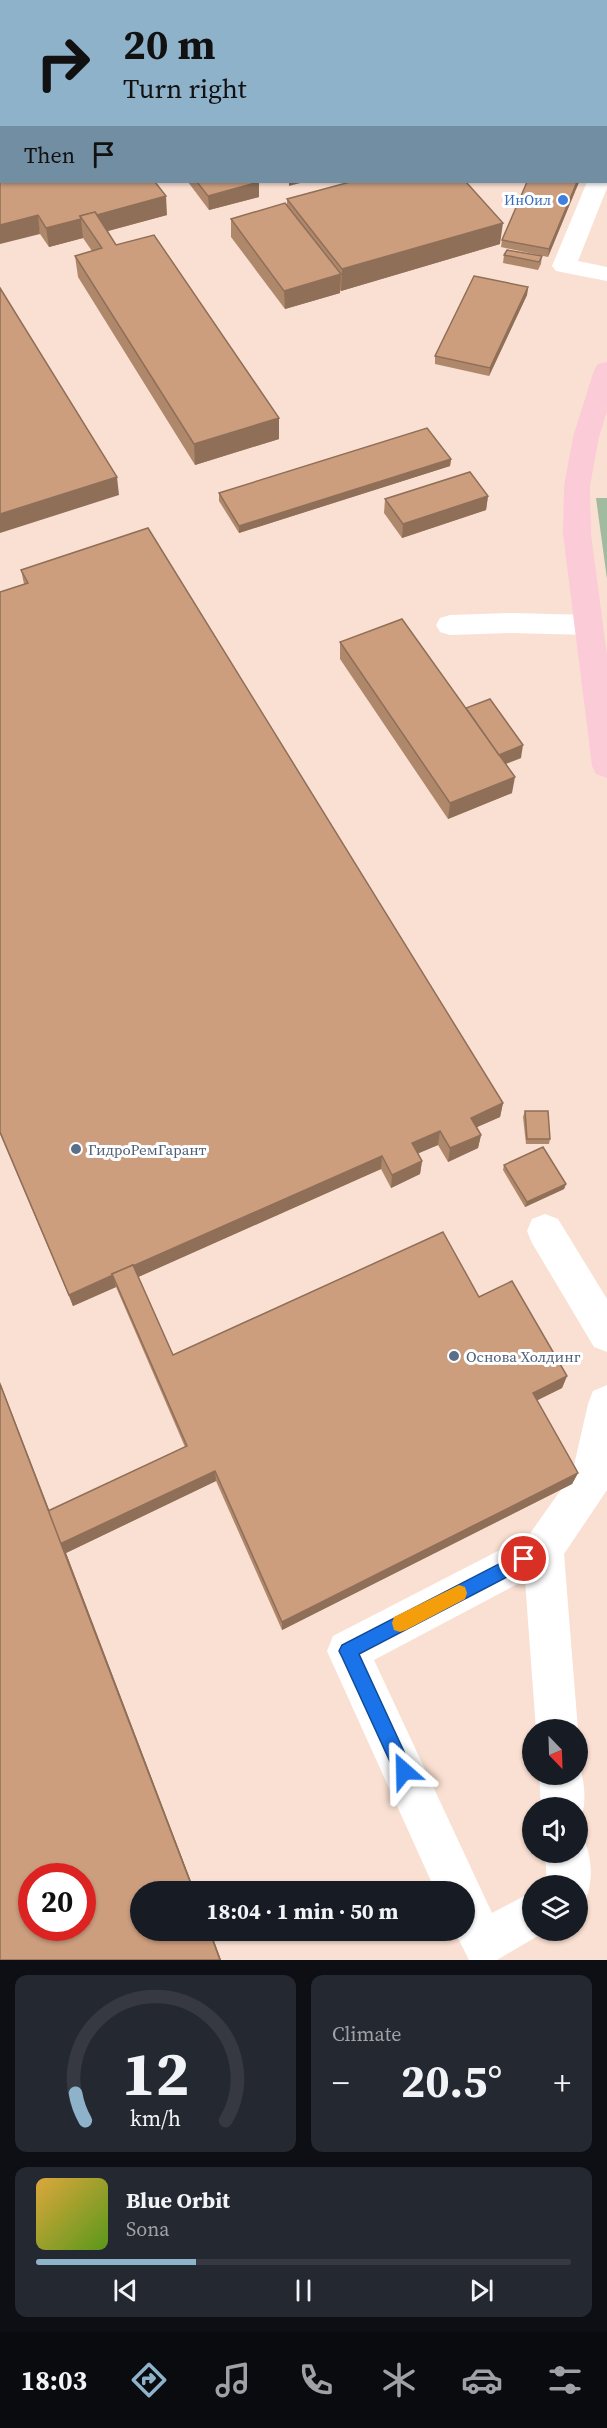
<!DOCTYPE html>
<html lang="en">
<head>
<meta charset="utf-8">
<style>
	:root { --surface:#171b24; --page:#242831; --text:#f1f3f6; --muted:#9ea1a6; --line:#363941; --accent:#8fb2cb }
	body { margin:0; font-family:"Source Serif 4",serif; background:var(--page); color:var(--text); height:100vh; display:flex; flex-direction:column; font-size:22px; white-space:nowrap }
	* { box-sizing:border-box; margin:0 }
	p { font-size:20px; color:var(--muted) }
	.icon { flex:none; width:33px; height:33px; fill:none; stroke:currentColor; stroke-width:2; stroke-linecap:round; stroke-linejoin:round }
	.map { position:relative; height:1960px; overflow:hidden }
	.side { display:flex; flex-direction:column; gap:15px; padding:15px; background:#0d0f14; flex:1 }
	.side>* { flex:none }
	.guide { position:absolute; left:0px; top:0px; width:608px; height:183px; box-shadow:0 2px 4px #0004; background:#8fb2cb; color:#111; overflow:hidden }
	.needle { width:39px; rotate:157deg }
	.fabs { position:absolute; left:522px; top:1719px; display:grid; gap:12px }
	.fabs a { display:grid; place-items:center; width:66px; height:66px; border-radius:50%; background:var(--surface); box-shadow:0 2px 4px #0004; font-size:30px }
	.speed { position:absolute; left:18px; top:1863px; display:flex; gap:12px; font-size:30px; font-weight:700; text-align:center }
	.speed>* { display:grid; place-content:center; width:78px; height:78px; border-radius:50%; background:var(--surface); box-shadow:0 2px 4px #0004; line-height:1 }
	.speed .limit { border:9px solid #d22; background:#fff; color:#111 }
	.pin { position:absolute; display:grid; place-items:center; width:51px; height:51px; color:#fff; margin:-26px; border:3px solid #fff; border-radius:50%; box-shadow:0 2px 6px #0007 }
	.me { position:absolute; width:66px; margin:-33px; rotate:335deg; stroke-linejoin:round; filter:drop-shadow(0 0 4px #0008) }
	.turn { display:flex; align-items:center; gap:21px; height:126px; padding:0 24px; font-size:27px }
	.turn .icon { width:78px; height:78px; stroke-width:2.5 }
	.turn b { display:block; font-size:42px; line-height:51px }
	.then { display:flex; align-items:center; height:57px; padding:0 24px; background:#0003; gap:12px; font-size:22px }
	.big { font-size:45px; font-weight:700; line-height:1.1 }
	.side .widget { flex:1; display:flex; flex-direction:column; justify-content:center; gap:9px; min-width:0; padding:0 21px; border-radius:12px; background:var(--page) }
	.side .dial { align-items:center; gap:0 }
	.dial svg { height:156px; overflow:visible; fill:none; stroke:var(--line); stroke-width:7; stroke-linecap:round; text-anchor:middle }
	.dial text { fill:var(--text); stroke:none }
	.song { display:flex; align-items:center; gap:18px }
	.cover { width:72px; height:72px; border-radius:9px; background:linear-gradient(135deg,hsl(40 70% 55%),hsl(90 70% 35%)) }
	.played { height:6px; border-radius:3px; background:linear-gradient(90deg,var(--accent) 30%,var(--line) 30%) }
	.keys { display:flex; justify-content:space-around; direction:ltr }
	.heat { display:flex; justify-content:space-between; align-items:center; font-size:33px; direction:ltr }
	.side .tiles { flex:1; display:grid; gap:15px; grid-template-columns:1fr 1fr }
	.widget:last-child { grid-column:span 2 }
	.trip { position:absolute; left:130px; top:1881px; width:345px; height:60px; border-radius:30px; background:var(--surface); box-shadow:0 2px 4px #0004; font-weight:700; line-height:60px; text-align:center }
	.menu { display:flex; height:96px; justify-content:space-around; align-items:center; background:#090b0e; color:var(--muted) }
	.menu .icon { width:42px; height:42px }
	.menu .selected { color:var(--accent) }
	.menu b { font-size:27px; color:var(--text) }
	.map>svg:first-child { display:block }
	.green { fill:#a0bb9f }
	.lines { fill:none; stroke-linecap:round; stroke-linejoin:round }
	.minor { fill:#fff; fill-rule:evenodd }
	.major { fill:#fbcbd7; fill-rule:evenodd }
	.wall { fill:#af886c }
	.shaded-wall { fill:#8f6f58 }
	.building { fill:#cc9e7e; stroke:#8f6f58; stroke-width:1.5; fill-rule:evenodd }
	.route { fill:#1a73e8; stroke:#114b97; stroke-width:1.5 }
	.slow { fill:#f59e0b }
	.shop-dot { fill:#3f7fe0; stroke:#fff; stroke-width:2 }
	.service-dot { fill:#5c6f8a; stroke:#fff; stroke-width:2 }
	.labels { text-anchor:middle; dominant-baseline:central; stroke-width:6; stroke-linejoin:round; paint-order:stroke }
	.far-shop-label { font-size:14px; fill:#366cbe; stroke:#fff; text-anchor:end }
	.service-label { font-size:15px; fill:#4e5e75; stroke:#fff; text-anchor:start }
</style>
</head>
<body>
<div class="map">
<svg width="607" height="1960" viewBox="0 0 607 1960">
	<rect width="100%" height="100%" fill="#fae0d2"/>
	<!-- green -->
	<polygon class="green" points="596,498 607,498 607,579"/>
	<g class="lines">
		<!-- minor -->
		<g class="minor">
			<polygon points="17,0 42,0 16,2"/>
			<polygon points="341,0 361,0 362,2 342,2"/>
			<polygon points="0,1 5,2 2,2 0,14"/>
			<rect x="606" y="125" width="1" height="14"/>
			<polygon points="606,177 607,188 578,261 607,267 607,281 556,271 552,266 587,182 606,182"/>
			<polygon points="512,613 589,615 599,618 603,625 599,632 589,635 512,633 450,635 440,632 436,625 440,618 450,615"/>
			<polygon points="545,1214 558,1219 607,1299 607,1352 594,1347 532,1243 527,1231 532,1219"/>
			<polygon points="607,1385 607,1490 564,1554 578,1730 578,1732 578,1730 536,1730 525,1580 374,1660 492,1913 532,1892 532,1930 548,1930 497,1960 469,1960 454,1930 465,1930 465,1892 436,1892 327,1651 333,1636 529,1535 572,1474 588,1404 593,1391"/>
			<path d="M 578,1762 C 585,1781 588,1806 578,1824 L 578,1808 L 541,1808 L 539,1774 L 578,1774 Z"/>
			<path d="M 578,1834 L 583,1836 C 592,1858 594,1880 585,1902 L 578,1905 L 578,1886 L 547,1886 L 545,1852 L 578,1852 Z"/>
		</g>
		<!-- major -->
		<polygon class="major" points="607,362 607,411 599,437 590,486 591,534 607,655 607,778 596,774 592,766 563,534 564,486 573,437 594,370 598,364"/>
	</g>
	<!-- wall -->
	<g class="wall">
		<polygon points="2,30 167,215 108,231 116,245 279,418 279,439 195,465 78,277 75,256 92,251 83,238 49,247 40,234"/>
		<polygon points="188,182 258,182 259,197 209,210"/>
		<polygon points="579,182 548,257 501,247 502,240"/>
		<polygon points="287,199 500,244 341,291 340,290 340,293 285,309 231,237 231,219 287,205"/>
		<polygon points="504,255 542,256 541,264 538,270 503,263"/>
		<polygon points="528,287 527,295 489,376 435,364 435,356"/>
		<polygon points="451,459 450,466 239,533 219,501 219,493"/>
		<polygon points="488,496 486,510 402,538 384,513 385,499"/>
		<polygon points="21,570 503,1103 500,1117 477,1127 481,1135 478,1148 448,1162 438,1145 418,1153 422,1161 420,1174 391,1188 381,1169 138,1277 173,1355 479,1297 567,1376 562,1388 537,1400 578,1473 572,1484 282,1630 216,1481 66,1553 195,1892 141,1892 210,1930 221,1960 0,1960 49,1511 185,1447 116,1287 73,1306 0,1134 0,592 24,584"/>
		<polygon points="340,642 466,708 521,758 506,764 512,793 448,819 340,659"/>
		<polygon points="525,1111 550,1139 549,1144 526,1144 523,1117"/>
		<polygon points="504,1165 566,1184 564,1189 525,1207 503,1170"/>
	</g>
	<!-- shaded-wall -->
	<g class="shaded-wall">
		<polygon points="259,182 259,197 209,210 208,196"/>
		<polygon points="289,182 304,182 289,186"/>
		<polygon points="577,182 579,182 548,257 549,249"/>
		<polygon points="166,196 167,215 93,235 82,219"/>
		<polygon points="38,215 40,234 0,244 0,225"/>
		<polygon points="81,219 83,238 49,247 46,228"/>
		<polygon points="503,223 500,244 341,291 342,269"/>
		<polygon points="341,274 340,293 285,309 284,291"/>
		<polygon points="528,287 527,295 489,376 490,368"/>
		<polygon points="279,418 279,439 195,465 194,444"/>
		<polygon points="451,459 450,466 239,533 239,526"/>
		<polygon points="117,477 119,495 0,533 0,514"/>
		<polygon points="488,496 486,510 402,538 403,524"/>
		<polygon points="523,745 521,758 494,768 496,756"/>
		<polygon points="515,777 512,793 448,819 450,803"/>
		<polygon points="503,1103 500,1117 468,1131 471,1118"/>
		<polygon points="440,1131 438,1145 410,1157 412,1143"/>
		<polygon points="481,1135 478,1148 448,1162 450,1148"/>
		<polygon points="382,1156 381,1169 118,1286 113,1275"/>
		<polygon points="422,1161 420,1174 391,1188 392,1175"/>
		<polygon points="566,1184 564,1189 525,1207 527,1202"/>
		<polygon points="113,1275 116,1287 73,1306 69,1295"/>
		<polygon points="567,1376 562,1388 528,1405 533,1393"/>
		<polygon points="0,1382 62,1543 215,1471 216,1481 66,1553 195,1892 194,1892 60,1544 0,1384"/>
		<polygon points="578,1473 572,1484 282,1630 282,1622"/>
		<polygon points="209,1930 210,1930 221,1960 220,1960"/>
	</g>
	<!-- building -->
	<g class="building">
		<polygon points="128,0 340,0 341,2 122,2"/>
		<polygon points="448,0 487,0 488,2 448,2"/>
		<rect x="606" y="9" width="1" height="56"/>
		<polygon points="0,30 2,30 2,182 155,182 166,196 97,215 95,212 80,216 81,219 46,228 38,215 0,225"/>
		<polygon points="197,182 259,182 208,196"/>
		<polygon points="350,182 466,182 503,223 342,269 287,199"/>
		<polygon points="527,182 577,182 549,249 502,240"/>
		<polygon points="285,203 341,274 284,291 231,219"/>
		<polygon points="95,212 116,245 154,235 279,418 194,444 75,256 102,248 80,216"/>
		<polygon points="507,250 542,256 539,262 504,255"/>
		<polygon points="474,276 528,287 490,368 435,356"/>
		<polygon points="0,288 117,477 0,514"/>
		<polygon points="427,428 451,459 239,526 219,493"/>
		<polygon points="470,472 488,496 403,524 385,499"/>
		<polygon points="148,528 503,1103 471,1118 481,1135 450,1148 440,1131 412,1143 422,1161 392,1175 382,1156 133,1266 133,1265 112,1274 113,1275 69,1295 0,1132 0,592 28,583 21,570"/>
		<polygon points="402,619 515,777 450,803 340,642"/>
		<polygon points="490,699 523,745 499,755 466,708"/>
		<polygon points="525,1111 548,1111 550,1139 527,1139"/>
		<polygon points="543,1147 566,1184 527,1202 504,1165"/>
		<polygon points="443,1232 479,1297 512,1281 567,1376 533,1393 578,1473 282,1622 215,1471 60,1544 48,1511 187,1446 112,1274 133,1265 173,1355"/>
		<path d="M 0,1384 L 194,1892 L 141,1892 L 141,1930 L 209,1930 L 220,1960 L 0,1960 ZM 32,1876 L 82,1876 L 82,1928 L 32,1928 Z"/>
	</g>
	<!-- route -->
	<polygon class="route" points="524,1551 530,1553 532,1559 530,1565 359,1654 413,1771 410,1777 404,1780 397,1777 342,1657 339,1651 342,1645"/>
	<!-- slow -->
	<polygon class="slow" points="459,1585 465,1587 467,1593 465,1599 406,1630 400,1632 394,1630 392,1623 394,1617"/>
	<!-- markers -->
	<circle class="shop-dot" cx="563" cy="200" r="6"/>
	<g class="service-dot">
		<circle cx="76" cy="1149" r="6"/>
		<circle cx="454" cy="1356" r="6"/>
	</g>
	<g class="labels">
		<!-- far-shop labels -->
		<g class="far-shop-label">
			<text x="551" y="200">ИнОил</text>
		</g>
		<!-- service labels -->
		<g class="service-label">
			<text x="88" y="1149">ГидроРемГарант</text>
			<text x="466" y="1356">Основа Холдинг</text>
		</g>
	</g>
</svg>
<div class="fabs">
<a><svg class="needle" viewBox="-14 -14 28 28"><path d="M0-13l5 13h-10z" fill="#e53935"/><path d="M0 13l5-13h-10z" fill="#9ea1a6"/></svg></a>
<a><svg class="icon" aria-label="sound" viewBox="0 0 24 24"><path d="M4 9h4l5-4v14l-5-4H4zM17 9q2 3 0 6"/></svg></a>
<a><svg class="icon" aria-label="layers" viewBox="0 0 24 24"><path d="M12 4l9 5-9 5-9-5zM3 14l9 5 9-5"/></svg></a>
</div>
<div class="speed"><div class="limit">20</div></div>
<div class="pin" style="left:524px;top:1559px;background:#d93025"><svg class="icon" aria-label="arrive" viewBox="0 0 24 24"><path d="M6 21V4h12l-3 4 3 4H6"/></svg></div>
<svg class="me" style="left:404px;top:1771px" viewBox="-20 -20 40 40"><path d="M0-17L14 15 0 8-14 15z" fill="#1a73e8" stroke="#fff" stroke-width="4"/></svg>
<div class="trip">18:04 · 1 min · 50 m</div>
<div class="guide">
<div class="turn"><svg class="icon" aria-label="right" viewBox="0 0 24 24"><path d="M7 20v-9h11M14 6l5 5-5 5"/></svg><div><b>20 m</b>Turn right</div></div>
<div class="then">Then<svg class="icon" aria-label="arrive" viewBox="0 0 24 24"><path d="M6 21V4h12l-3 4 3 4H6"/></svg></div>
</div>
</div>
<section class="side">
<div class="tiles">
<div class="widget dial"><svg viewBox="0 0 100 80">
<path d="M14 69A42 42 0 1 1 86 69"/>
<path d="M14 69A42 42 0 0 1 9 55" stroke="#8fb2cb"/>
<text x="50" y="56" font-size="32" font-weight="700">12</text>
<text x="50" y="72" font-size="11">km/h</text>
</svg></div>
<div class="widget"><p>Climate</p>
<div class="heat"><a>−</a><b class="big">20.5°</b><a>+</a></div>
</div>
<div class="widget">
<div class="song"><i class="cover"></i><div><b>Blue Orbit</b><p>Sona</p></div></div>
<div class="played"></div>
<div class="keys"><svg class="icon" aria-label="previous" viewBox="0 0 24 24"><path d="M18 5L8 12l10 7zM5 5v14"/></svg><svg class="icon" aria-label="pause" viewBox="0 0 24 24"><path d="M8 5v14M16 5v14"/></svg><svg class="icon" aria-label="next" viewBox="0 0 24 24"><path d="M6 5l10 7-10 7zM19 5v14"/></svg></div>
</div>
</div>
</section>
<nav class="menu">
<b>18:03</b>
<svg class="icon selected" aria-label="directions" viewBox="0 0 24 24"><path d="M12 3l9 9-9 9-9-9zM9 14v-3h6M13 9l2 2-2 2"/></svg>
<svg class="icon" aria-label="music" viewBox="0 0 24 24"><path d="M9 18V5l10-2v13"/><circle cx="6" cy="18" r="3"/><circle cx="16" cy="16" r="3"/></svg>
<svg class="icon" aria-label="phone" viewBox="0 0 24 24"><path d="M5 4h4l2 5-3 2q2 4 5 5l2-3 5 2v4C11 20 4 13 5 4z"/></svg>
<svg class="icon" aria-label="climate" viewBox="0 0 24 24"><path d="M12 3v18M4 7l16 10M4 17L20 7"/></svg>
<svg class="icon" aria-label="car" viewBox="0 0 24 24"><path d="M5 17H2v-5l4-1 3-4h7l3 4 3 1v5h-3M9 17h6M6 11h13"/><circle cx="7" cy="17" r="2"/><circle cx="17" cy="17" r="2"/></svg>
<svg class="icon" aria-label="filters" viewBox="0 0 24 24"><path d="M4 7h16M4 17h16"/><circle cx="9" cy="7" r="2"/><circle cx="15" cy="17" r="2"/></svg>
</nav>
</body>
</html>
